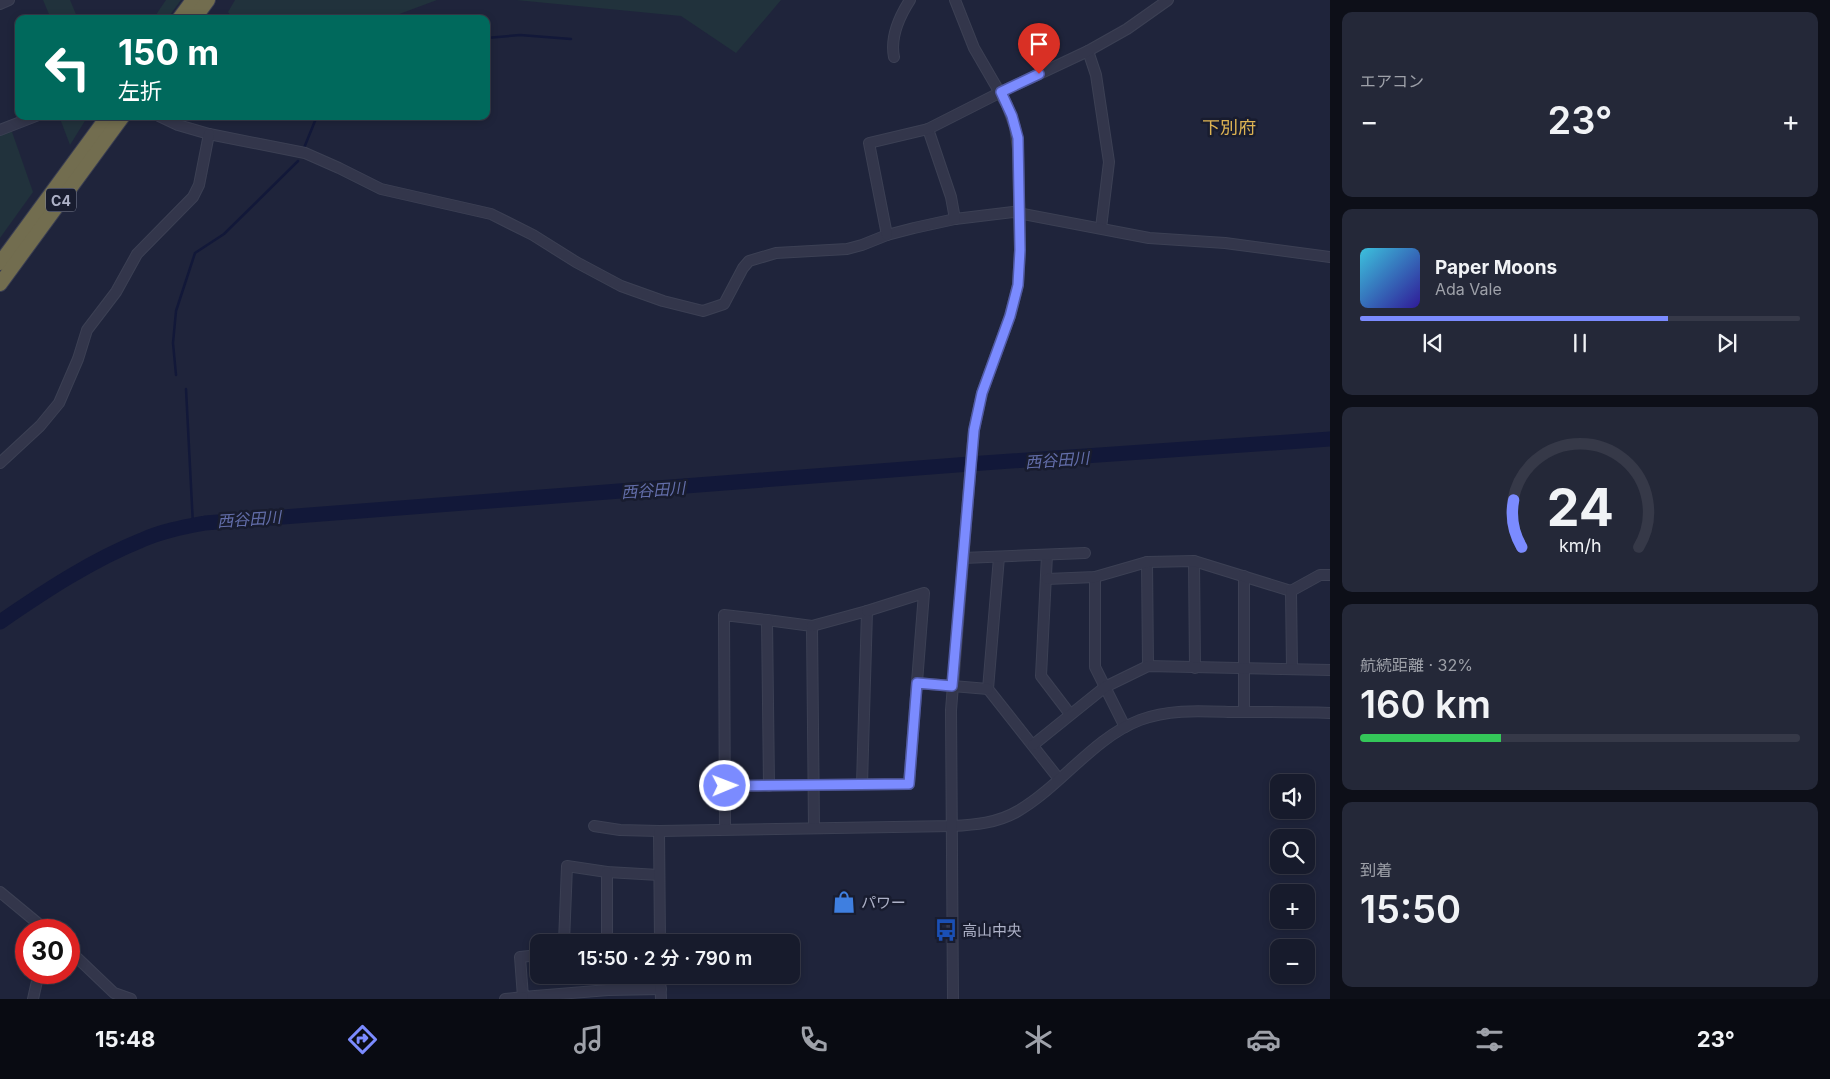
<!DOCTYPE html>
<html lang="ja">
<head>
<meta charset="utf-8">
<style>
	:root { --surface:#171b2c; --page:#242838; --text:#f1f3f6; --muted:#9ea1a9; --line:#363948; --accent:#7b8bff }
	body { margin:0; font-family:Inter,"Noto Sans JP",sans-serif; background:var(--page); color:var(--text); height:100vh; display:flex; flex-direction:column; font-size:19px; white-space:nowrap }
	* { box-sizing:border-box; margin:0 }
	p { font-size:16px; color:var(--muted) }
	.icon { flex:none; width:28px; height:28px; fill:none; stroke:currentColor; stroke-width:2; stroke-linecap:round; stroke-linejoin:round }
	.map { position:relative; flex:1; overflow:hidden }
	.sheet { display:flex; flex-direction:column; gap:12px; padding:12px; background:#0d0f18; width:500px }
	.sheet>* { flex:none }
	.guide { position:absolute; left:15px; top:15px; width:475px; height:105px; border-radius:10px; box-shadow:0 2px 8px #0003,0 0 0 1px var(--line); background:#00695c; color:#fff; overflow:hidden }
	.tools { position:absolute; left:1270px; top:774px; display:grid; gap:10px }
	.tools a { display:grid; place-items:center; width:45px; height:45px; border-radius:10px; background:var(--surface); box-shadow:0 2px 8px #0003,0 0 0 1px var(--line); font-size:25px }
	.speed { position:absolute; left:15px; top:919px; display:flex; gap:10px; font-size:25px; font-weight:700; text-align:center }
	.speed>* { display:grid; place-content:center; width:65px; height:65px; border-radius:50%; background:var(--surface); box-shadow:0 2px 8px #0003,0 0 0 1px var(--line); line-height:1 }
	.speed .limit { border:8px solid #d22; background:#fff; color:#111 }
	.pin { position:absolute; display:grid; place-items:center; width:42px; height:42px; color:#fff; margin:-51px -21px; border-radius:50% 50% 50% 0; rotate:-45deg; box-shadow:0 0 5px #0007 }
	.pin .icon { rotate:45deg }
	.me { position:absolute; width:55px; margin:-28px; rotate:89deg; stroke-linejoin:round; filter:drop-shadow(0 0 4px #0008) }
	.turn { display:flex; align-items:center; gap:18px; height:105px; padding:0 20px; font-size:22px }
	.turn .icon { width:65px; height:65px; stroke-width:2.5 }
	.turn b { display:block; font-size:35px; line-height:42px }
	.big { font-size:38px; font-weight:600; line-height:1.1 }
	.sheet .card { flex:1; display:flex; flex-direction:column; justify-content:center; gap:8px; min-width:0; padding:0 18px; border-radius:10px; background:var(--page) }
	.sheet .dial { align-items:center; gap:0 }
	.dial svg { height:130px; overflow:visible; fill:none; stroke:var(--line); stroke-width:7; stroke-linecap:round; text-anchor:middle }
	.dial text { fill:var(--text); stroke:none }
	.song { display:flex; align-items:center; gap:15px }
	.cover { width:60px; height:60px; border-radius:8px; background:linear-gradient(135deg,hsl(190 70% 55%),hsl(250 70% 35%)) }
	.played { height:5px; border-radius:2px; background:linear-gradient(90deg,var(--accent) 70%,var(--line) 70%) }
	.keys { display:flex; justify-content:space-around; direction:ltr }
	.heat { display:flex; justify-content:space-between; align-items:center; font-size:28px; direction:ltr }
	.charge { height:8px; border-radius:4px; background:linear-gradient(90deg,#34c759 32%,var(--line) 0) }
	.trip { position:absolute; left:530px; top:934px; width:270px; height:50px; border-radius:10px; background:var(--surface); box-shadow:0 2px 8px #0003,0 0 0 1px var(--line); font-weight:600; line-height:50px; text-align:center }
	.tabs { display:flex; height:80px; justify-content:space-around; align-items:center; background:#090b12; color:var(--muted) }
	.tabs .icon { width:35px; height:35px }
	.tabs .active { color:var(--accent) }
	.tabs b { font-size:22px; color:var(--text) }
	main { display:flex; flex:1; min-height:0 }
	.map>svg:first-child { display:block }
	.green { fill:#21323c }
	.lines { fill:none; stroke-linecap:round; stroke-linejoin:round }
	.stream { stroke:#121839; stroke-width:2.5 }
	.river { stroke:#121839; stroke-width:15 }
	.minor-casing { stroke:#3c4054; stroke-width:12 }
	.highway-casing { stroke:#3a3e52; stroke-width:16 }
	.minor { stroke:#33364b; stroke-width:10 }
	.highway { stroke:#726d4f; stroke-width:14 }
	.route-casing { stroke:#505aa6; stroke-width:12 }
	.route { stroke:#7b8bff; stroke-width:9 }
	.labels { text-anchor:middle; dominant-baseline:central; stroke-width:5; stroke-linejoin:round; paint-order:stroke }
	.shield { fill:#181c2f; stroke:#808499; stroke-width:1 }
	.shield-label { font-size:14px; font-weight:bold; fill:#adb1c7 }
	.poi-label { font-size:15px; fill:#adb1c7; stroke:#181c2f; text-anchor:start }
	.water-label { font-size:16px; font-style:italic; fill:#636eaa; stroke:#181c2f }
	.quarter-label { font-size:18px; fill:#ddb353; stroke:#181c2f }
</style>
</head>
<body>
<main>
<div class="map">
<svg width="1330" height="999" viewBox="0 0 1330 999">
	<rect width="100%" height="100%" fill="#1f243b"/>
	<!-- green -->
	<g class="green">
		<polygon points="43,0 70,0 78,19 51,19"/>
		<polygon points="166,0 181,0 167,19 153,19"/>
		<polygon points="235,0 437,0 386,19 233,19 228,12"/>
		<polygon points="516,0 781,0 736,53 681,16"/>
		<polygon points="59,116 88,116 70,145"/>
		<polygon points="11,129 33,192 0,238 0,134"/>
	</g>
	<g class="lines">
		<!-- stream -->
		<g class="stream">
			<polyline points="486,38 520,35 571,39"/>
			<polyline points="304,148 317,116"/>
			<polyline points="176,375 173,343 176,311 195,253 224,234 298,161"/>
			<polyline points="186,389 193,525"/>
		</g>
		<!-- river -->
		<path class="river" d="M 0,622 C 45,591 92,560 142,540 C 162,531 184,527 205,523 L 983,463 L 1330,439"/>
		<defs>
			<g id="minor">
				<polyline points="0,4 9,0"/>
				<polyline points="1088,51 1096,75 1109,162 1101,228"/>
				<path d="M 894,57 C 890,37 899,17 910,0"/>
				<polyline points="159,116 178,125 209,134 305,153 339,168 381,189 491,214 533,235 576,262 621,286 663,301 703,311 724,304 743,268 749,261 776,253 847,249 862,245 887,235 914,228 955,219 1013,212 1149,238 1225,243 1330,257"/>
				<polyline points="928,129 951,197 955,219"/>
				<polyline points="0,130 36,116"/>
				<polyline points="887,235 869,143 928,129 1001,92 1088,51 1127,29 1168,0"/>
				<polyline points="0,463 40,426 59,403 78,359 87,330 116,292 137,254 193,197 199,185 209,134"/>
				<polyline points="1047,555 1041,676 1070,714"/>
				<polyline points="999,557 988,689 1059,779"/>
				<polyline points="963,558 1085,553"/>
				<polyline points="1194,561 1195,668"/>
				<polyline points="1147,562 1148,666"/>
				<polyline points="1244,576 1244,712"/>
				<polyline points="1095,577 1095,667 1125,727"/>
				<polyline points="1047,579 1095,577 1147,562 1194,561 1291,591"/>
				<polyline points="767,620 812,626 814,828"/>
				<polyline points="812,626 867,611 862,784"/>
				<polyline points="1292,669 1291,591 1320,575 1330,575"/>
				<polyline points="917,683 988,689"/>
				<polyline points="1033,745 1105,687 1148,666 1330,670"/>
				<polyline points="725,786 909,784 924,593 867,611"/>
				<polyline points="594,826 620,830 659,831"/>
				<polyline points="725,829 724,615 767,620 769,786"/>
				<polyline points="0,892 46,930"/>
				<polyline points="564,942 567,866 607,872 659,875"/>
				<polyline points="607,942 607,872"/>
				<path d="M 660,942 L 659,831 L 952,826 C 974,825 998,823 1018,811 C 1061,786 1093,738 1140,720 C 1169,709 1200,711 1231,712 C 1264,712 1297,712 1330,713"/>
				<polyline points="69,950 114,993 131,999"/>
				<polyline points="539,955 520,957 523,997 608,990 661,989"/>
				<polyline points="660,975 661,999"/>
				<polyline points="33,999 39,972"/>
				<polyline points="505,999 523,997"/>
				<polyline points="953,999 951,710 972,450 974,430 982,393 1010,316 1018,285 1020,250 1018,149 1015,127 1007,105 974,48 955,0"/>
			</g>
			<g id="highway">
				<polyline points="179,19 193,0"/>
				<polyline points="194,19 208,0"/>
				<polyline points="0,263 108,116"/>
				<polyline points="0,284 123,116"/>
			</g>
		</defs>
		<!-- minor casing -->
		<use href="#minor" class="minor-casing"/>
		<!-- highway casing -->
		<use href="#highway" class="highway-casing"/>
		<!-- minor -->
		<use href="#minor" class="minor"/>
		<!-- highway -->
		<use href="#highway" class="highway"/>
	</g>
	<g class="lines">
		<defs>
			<polyline id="route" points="725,786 909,784 917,683 952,686 974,430 982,393 1010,316 1018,285 1020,250 1018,138 1012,116 1001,92 1039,74"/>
		</defs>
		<!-- route casing -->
		<use href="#route" class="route-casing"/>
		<!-- route -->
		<use href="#route" class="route"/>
	</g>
	<!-- icons -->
	<defs>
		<symbol id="shop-bare" viewBox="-9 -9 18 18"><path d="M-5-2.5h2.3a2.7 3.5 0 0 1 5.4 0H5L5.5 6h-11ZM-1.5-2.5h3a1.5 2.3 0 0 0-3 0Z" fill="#3f7fe0" stroke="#181c2f" stroke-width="2.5" paint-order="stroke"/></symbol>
		<symbol id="bus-bare" viewBox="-9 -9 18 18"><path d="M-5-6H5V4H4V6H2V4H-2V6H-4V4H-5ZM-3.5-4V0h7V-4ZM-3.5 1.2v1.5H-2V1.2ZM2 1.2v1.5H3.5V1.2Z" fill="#1a4fb4" stroke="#181c2f" stroke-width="2.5" paint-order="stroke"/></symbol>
	</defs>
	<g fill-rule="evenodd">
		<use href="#shop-bare" x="828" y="886" width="32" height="32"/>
		<use href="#bus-bare" x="930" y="914" width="32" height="32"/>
	</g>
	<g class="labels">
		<!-- shield labels -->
		<rect class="shield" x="46" y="188.5" width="30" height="23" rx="4"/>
		<g class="shield-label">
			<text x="61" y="200">C4</text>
		</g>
		<!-- poi labels -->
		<g class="poi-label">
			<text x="861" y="902">パワー</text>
			<text x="962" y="930">高山中央</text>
		</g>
		<!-- water labels -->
		<g class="water-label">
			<text transform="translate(1057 460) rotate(-4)">西谷田川</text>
			<text transform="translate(653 490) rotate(-4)">西谷田川</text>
			<text transform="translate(249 519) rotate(-4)">西谷田川</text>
		</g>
		<!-- quarter labels -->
		<g class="quarter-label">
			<text x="1229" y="127">下別府</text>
		</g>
	</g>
</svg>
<div class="tools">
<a><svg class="icon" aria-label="sound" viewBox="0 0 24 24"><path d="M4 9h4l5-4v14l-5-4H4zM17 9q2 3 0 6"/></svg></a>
<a><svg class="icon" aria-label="search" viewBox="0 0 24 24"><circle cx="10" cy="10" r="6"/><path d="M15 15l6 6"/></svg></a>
<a>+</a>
<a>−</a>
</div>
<div class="speed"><div class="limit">30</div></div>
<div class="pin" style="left:1039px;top:74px;background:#d93025"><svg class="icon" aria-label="arrive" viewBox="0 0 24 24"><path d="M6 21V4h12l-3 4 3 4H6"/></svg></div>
<svg class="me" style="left:725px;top:786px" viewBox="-20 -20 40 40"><circle r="17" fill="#7b8bff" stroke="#fff" stroke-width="3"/><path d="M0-11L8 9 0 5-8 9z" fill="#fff"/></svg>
<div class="trip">15:50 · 2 分 · 790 m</div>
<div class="guide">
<div class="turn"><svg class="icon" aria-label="left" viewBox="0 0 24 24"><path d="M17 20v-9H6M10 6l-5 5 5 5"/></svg><div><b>150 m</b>左折</div></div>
</div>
</div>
<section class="sheet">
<div class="card"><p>エアコン</p>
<div class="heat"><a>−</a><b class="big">23°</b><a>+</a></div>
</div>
<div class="card">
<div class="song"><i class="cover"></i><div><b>Paper Moons</b><p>Ada Vale</p></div></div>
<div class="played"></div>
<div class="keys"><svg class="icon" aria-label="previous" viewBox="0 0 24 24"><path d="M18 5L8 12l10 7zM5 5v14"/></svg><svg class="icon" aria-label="pause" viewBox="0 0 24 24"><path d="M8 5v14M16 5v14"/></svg><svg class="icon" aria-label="next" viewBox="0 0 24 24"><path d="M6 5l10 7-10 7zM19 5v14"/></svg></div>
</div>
<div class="card dial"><svg viewBox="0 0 100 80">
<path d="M14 69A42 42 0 1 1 86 69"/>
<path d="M14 69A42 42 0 0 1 9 40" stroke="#7b8bff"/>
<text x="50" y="56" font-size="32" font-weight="700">24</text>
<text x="50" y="72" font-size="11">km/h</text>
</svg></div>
<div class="card"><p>航続距離 · 32%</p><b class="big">160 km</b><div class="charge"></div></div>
<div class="card"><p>到着</p><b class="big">15:50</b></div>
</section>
</main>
<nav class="tabs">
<b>15:48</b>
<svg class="icon active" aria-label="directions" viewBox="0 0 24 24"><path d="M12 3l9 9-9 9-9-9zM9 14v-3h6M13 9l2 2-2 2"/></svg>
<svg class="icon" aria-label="music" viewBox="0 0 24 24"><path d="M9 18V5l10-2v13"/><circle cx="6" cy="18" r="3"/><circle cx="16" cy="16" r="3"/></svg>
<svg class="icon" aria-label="phone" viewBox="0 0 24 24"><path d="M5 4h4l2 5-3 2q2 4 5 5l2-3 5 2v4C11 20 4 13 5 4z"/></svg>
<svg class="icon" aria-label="climate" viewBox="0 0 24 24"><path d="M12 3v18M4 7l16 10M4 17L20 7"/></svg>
<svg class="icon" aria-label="car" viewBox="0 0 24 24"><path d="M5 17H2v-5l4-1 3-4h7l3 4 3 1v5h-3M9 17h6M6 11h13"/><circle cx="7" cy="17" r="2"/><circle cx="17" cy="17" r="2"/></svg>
<svg class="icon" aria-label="filters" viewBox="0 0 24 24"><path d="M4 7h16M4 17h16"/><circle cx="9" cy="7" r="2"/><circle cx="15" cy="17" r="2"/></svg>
<b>23°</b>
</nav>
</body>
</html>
